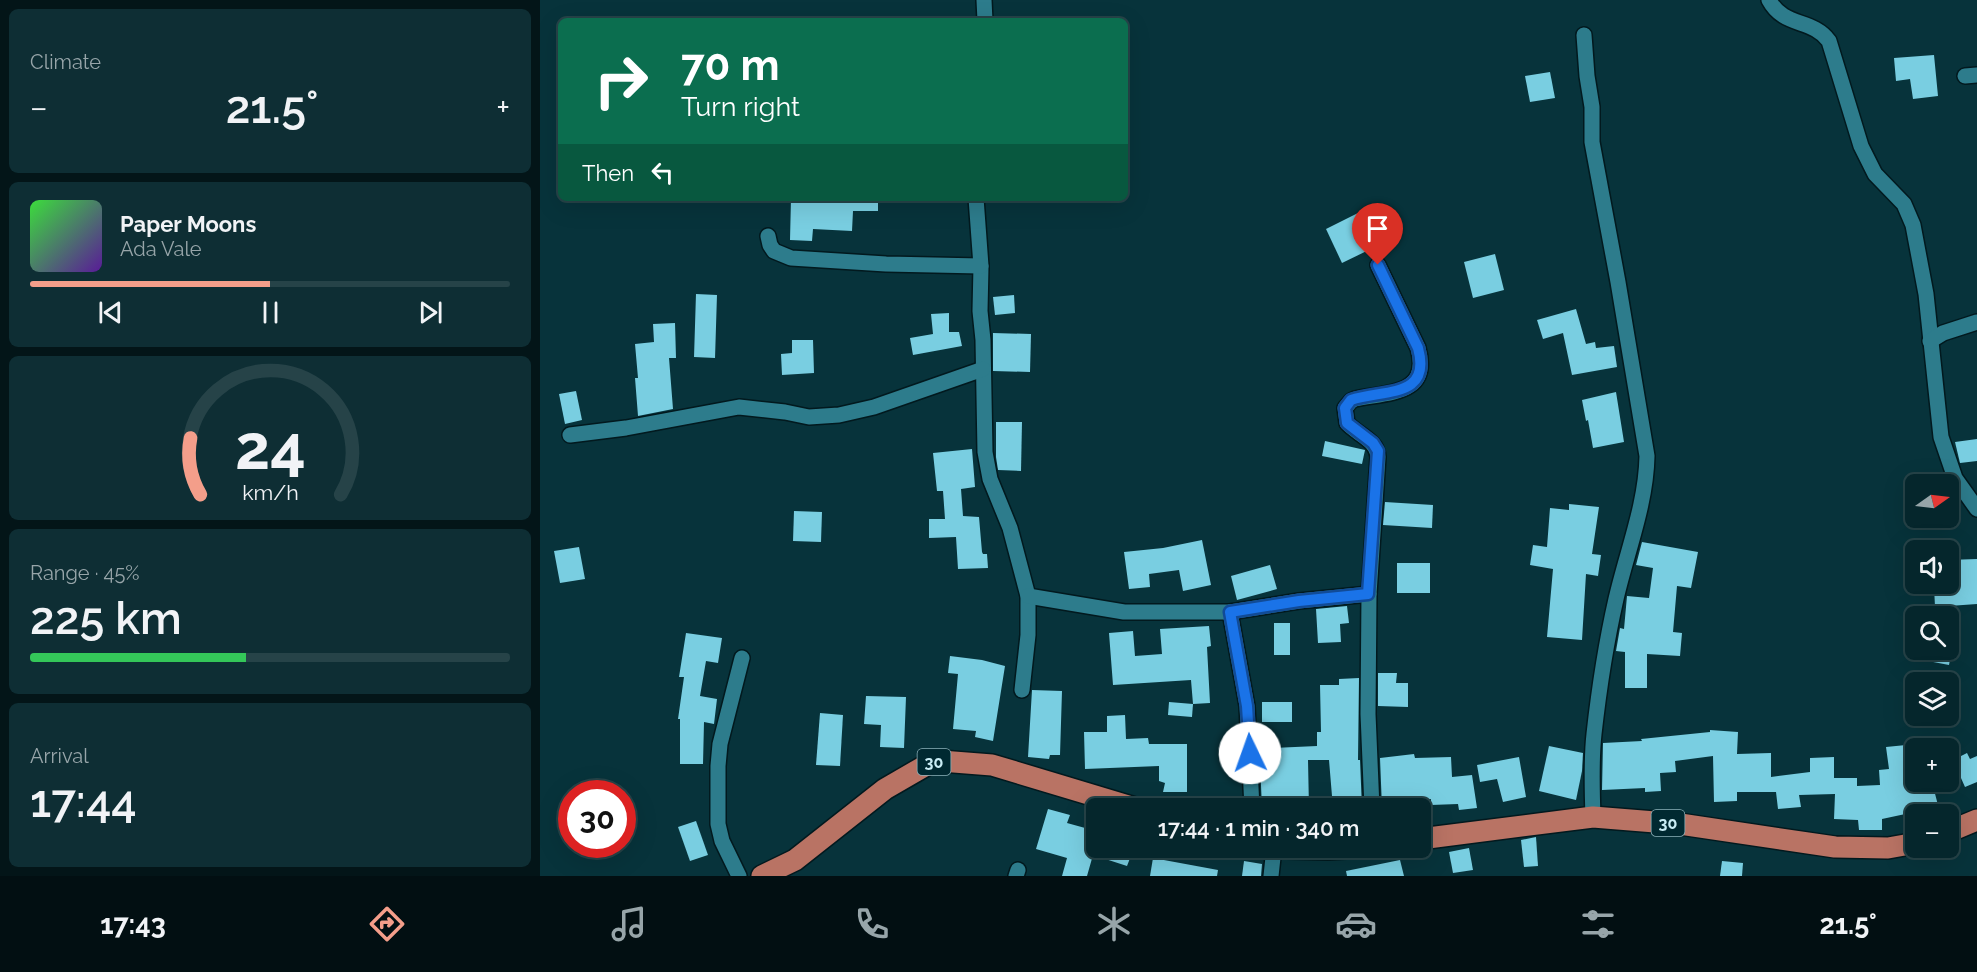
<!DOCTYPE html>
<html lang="en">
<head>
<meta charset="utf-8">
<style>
	:root { --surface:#05262c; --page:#0e2e34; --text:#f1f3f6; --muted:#97a5a9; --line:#264348; --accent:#f49e8a }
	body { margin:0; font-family:Raleway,sans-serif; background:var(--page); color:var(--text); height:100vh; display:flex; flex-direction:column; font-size:22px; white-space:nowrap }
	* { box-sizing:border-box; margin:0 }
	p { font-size:20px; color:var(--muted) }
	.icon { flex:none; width:33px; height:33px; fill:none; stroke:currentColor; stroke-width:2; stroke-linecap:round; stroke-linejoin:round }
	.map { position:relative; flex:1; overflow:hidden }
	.side { display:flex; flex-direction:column; gap:9px; padding:9px; background:#031518; width:540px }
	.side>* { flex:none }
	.banner { position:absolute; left:18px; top:18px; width:570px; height:183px; border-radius:9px; box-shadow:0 6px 24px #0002,0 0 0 2px var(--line); background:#0b6e4f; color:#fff; overflow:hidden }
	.needle { width:39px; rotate:76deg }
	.tools { position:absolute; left:1365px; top:474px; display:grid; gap:12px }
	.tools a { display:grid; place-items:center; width:54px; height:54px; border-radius:9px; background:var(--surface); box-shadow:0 6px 24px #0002,0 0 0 2px var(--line); font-size:30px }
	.speed { position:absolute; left:18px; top:780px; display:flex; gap:12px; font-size:30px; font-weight:700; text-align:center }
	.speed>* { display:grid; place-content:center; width:78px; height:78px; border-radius:50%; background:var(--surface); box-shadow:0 6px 24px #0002,0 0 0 2px var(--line); line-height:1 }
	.speed .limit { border:9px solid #d22; background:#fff; color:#111 }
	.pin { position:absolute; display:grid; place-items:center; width:51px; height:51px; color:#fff; margin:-62px -26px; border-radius:50% 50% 50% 0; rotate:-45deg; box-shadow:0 0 6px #0007 }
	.pin .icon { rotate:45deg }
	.me { position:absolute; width:66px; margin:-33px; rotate:357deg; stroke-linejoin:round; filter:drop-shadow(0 0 4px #0008) }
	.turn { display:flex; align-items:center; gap:21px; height:126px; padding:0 24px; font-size:27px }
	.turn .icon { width:78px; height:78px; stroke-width:2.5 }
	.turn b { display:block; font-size:42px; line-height:51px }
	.then { display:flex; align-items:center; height:57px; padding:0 24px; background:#0003; gap:12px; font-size:22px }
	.big { font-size:45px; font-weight:600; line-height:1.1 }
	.side .widget { flex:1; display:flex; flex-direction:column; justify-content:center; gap:9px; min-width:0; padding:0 21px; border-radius:9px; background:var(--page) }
	.side .dial { align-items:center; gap:0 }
	.dial svg { height:156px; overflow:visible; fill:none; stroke:var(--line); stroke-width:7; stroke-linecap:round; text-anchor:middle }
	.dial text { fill:var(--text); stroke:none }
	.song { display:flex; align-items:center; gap:18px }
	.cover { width:72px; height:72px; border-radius:9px; background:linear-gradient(135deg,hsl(120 70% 55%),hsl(270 70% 35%)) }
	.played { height:6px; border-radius:3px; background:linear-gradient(90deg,var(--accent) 50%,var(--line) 50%) }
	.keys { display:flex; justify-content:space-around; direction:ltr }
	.heat { display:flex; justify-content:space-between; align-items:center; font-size:33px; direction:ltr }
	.charge { height:9px; border-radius:4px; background:linear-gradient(90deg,#34c759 45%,var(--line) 0) }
	.trip { position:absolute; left:546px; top:798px; width:345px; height:60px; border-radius:9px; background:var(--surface); box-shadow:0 6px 24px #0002,0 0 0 2px var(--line); font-weight:600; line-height:60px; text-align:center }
	.tab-bar { display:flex; height:96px; justify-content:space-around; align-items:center; background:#020f12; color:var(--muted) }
	.tab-bar .icon { width:42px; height:42px }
	.tab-bar .current { color:var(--accent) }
	.tab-bar b { font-size:27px; color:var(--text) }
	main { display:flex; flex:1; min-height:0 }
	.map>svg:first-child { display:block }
	.building { fill:#79cee1 }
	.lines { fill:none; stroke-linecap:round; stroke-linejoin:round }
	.minor-casing { stroke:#02191e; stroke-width:18 }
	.highway-casing { stroke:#02191e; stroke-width:24 }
	.minor { stroke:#2d7c8c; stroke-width:15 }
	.highway { stroke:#b97364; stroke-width:21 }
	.route-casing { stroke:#114b97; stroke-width:15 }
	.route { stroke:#1a73e8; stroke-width:10 }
	.labels { text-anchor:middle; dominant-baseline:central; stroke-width:6; stroke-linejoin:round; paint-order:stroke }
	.shield { fill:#002931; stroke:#8db2ba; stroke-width:1.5 }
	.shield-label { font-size:16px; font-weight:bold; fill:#c9edf5 }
</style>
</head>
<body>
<main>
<section class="side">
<div class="widget"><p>Climate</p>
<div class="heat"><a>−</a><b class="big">21.5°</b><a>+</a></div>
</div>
<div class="widget">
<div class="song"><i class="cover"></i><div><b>Paper Moons</b><p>Ada Vale</p></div></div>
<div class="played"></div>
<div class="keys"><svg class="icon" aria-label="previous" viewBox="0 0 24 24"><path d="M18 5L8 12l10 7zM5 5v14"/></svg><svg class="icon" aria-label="pause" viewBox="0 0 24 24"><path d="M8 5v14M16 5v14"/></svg><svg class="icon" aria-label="next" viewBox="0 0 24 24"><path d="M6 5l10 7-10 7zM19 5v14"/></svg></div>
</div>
<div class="widget dial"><svg viewBox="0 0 100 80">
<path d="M14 69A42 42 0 1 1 86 69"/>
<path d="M14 69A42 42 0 0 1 9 40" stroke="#f49e8a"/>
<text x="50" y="56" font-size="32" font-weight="700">24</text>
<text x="50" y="72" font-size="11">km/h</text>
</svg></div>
<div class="widget"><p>Range · 45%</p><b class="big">225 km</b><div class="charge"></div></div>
<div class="widget"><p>Arrival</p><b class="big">17:44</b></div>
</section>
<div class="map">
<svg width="1437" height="876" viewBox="0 0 1437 876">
	<rect width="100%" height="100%" fill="#07333b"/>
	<!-- building -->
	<g class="building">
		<polygon points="1394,55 1398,96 1373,99 1370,79 1356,81 1354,58"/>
		<polygon points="1010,72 1015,98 990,102 985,76"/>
		<polygon points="251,198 338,198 338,211 313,211 312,231 273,229 272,241 250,240"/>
		<polygon points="820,212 837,246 802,263 786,229"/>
		<polygon points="955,254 964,290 933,298 924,262"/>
		<polygon points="156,294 177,295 175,358 154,357"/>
		<polygon points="474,295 475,313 455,315 453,297"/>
		<polygon points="1036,309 1046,344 1055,342 1056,348 1074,346 1077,367 1032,375 1023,333 1003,339 997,320"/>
		<polygon points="409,313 409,332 419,332 422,346 373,355 370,338 393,334 391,314"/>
		<polygon points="135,323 136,358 129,358 133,409 98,416 95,378 98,378 95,344 114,342 113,324"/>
		<polygon points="453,333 491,334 490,372 453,371"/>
		<polygon points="252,340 273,340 274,373 242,375 241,354 252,353"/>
		<polygon points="36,391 42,420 25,424 19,394"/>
		<polygon points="1076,392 1084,442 1053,448 1048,420 1046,421 1042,400"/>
		<polygon points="456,422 482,422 481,471 458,470 456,457"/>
		<polygon points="1437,439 1437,461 1420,463 1415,442"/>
		<polygon points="785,441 825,450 822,464 782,456"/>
		<polygon points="432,449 435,487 421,489 423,516 439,517 442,552 443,554 447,554 448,568 418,569 416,537 389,538 389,519 405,519 403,491 397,491 393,453"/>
		<polygon points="845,502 893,505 892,528 843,525"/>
		<polygon points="1029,504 1059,507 1052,554 1061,555 1058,576 1046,574 1042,640 1007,637 1013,569 990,565 993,545 1007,547 1010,508 1029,510"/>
		<polygon points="254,511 282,512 281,542 253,541"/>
		<polygon points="662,540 671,585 643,591 639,570 609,574 610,587 589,589 584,552 623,548"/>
		<polygon points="1102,542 1158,552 1151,588 1137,586 1133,632 1142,633 1140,656 1107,654 1107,688 1085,688 1085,652 1076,651 1080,628 1084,629 1087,596 1109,598 1113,568 1096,565"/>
		<polygon points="39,547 45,579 20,583 14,551"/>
		<polygon points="1437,559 1437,604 1395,607 1394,586 1408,585 1408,560"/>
		<rect x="857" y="563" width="33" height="30"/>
		<polygon points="730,565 737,589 697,600 691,576"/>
		<polygon points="807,606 809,623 800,624 801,642 778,643 776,609"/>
		<rect x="734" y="623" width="16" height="32"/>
		<polygon points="669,626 671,646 667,647 670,703 653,704 651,680 573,685 569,633 593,631 595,656 622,654 620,629"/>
		<polygon points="146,633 182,638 178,663 166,661 160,696 177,699 174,724 164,722 163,764 140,764 140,719 138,719 144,677 139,677"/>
		<polygon points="1408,635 1421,636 1419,655 1411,654 1409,665 1388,661 1390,650 1408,650"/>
		<polygon points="410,656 442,660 465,666 453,741 435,737 436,731 413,729 418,674 408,673"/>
		<polygon points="838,673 857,673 856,683 868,683 868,707 838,706"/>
		<polygon points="819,678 818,760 820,760 822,808 793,808 789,760 768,760 769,808 722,808 720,763 734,763 733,748 777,746 777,732 781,732 780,685 799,685 799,679"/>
		<polygon points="492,690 522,691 520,755 510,755 509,759 488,757"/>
		<polygon points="326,696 366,697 364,748 340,747 341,725 324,724"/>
		<polygon points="629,702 653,704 652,717 628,715"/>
		<rect x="722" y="702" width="30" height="20"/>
		<polygon points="280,713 303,715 300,766 276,765"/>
		<polygon points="585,715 586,739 608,738 609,744 647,744 647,792 623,792 625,783 619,781 619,766 545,769 544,732 567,732 567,716"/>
		<polygon points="1170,730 1198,732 1197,754 1231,753 1231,777 1270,772 1270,758 1294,757 1294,778 1317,778 1317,786 1340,785 1339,770 1349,769 1346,747 1376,744 1376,782 1392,782 1400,813 1392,814 1371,814 1370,813 1342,819 1342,830 1319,830 1318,820 1294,819 1295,794 1259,795 1261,807 1238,809 1236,792 1197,792 1197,801 1174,802 1173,756 1135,761 1136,772 1120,773 1121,791 1105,792 1105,788 1062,790 1063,743 1102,741 1101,739 1170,732"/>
		<polygon points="1009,746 1043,753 1042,771 1036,800 999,791"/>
		<polygon points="1427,753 1430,759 1437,756 1437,782 1425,787 1413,760"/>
		<polygon points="874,754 875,758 911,757 912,777 932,775 937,808 919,810 918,804 891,805 891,799 866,803 867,808 842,808 840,758"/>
		<polygon points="979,757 986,797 963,802 957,779 940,782 937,765"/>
		<polygon points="508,809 530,815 527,823 556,831 556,848 594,848 587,866 553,855 547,876 522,876 527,858 496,849"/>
		<polygon points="156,821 168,855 150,861 138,827"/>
		<polygon points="996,837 998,866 984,867 981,840"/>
		<polygon points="929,848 933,870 913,873 909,852"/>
		<polygon points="613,858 678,870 677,876 610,876"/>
		<polygon points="860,860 864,876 807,876 806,871"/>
		<polygon points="704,861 722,864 721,876 702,876"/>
		<polygon points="1182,861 1203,863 1202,876 1180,876"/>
	</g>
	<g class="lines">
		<defs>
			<g id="minor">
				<polyline points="444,0 445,21"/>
				<path d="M 1229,0 C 1244,28 1272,18 1289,41 L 1321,146 L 1335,174 L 1364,204 L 1373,225 L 1386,294 L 1401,437 L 1415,478 L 1437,509"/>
				<path d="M 1044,35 L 1047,76 L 1052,107 L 1052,142 L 1078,282 L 1107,456 C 1106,505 1087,551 1076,599 C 1066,643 1059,689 1054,734 C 1051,761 1052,790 1053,817"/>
				<polyline points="1425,76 1437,75"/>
				<polyline points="436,198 441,266 440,311 443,340 445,452 450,479 470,528 488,596 488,635 482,690"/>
				<polyline points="228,236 230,245 234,251 251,258 346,264 441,266"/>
				<polyline points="1390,341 1403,333 1437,322"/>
				<polyline points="30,435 86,428 199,407 245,412 269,417 299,415 334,407 443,369"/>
				<polyline points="488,596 584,612 690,612 759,601 829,594"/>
				<polyline points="690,612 707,706 712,808"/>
				<path d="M 832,808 L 828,714 L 829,594 L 838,457 C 837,440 818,435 807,423 L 805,408 L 811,401 L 815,399 C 849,392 891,395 878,348 L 838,265"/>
				<polyline points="199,876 182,841 178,824 178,766 180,744 202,658"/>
				<polyline points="476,876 478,870"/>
				<polyline points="731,876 734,848"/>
			</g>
			<g id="highway">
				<polyline points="1408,832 1437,820"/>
				<polyline points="880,839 1053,817 1140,824 1295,847 1348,848 1376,843"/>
				<polyline points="747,848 788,849 806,848"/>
				<polyline points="222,876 255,860 345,789 390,763 401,761 452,765 595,808"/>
			</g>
		</defs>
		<!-- minor casing -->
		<use href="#minor" class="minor-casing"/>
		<!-- highway casing -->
		<use href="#highway" class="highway-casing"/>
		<!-- minor -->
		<use href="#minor" class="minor"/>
		<!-- highway -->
		<use href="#highway" class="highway"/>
	</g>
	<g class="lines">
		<defs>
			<path id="route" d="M 710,753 L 707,706 L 690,612 L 759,601 L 828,594 L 838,451 L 833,443 L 807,423 L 805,408 L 811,400 C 843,389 892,399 878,348 L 838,265"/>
		</defs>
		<!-- route casing -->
		<use href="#route" class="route-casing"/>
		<!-- route -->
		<use href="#route" class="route"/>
	</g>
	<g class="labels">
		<!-- shield labels -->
		<g class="shield">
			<rect x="377.5" y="749" width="33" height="26" rx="4.5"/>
			<rect x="1111.5" y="810" width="33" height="26" rx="4.5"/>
		</g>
		<g class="shield-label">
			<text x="394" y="762">30</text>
			<text x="1128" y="823">30</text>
		</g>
	</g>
</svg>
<div class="tools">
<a><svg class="needle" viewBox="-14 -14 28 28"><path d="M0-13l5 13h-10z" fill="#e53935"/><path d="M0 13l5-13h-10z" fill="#97a5a9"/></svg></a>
<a><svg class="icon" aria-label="sound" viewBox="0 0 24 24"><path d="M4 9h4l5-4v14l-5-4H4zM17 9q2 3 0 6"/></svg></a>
<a><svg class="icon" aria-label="search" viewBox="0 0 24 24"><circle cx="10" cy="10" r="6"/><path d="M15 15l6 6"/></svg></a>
<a><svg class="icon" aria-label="layers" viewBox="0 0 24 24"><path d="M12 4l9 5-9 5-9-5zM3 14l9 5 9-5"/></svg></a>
<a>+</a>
<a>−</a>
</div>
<div class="speed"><div class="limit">30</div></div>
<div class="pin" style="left:838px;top:265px;background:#d93025"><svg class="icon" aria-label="arrive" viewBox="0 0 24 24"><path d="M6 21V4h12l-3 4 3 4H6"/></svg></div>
<svg class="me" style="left:710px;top:753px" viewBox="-20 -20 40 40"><circle r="19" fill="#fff"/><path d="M0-13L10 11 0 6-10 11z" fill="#1a73e8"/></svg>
<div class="trip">17:44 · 1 min · 340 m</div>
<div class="banner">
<div class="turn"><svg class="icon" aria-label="right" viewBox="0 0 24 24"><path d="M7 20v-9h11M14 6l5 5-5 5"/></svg><div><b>70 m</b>Turn right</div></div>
<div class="then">Then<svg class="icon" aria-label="left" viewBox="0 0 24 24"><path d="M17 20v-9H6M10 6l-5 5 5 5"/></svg></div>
</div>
</div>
</main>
<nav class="tab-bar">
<b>17:43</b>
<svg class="icon current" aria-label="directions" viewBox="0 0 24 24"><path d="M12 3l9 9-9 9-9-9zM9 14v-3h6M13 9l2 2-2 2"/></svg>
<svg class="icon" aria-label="music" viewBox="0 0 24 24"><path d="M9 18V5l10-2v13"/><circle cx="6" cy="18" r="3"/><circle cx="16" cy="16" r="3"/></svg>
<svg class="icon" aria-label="phone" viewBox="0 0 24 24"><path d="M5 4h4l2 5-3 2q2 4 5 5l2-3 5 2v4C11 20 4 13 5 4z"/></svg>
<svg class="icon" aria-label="climate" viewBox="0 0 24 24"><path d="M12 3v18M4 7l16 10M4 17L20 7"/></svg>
<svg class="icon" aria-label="car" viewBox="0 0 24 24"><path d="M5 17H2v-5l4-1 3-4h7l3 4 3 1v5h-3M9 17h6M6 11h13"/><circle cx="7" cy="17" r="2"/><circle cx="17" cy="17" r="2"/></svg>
<svg class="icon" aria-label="filters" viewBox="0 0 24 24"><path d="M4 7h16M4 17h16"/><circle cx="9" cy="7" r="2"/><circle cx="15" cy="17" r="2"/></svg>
<b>21.5°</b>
</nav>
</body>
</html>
